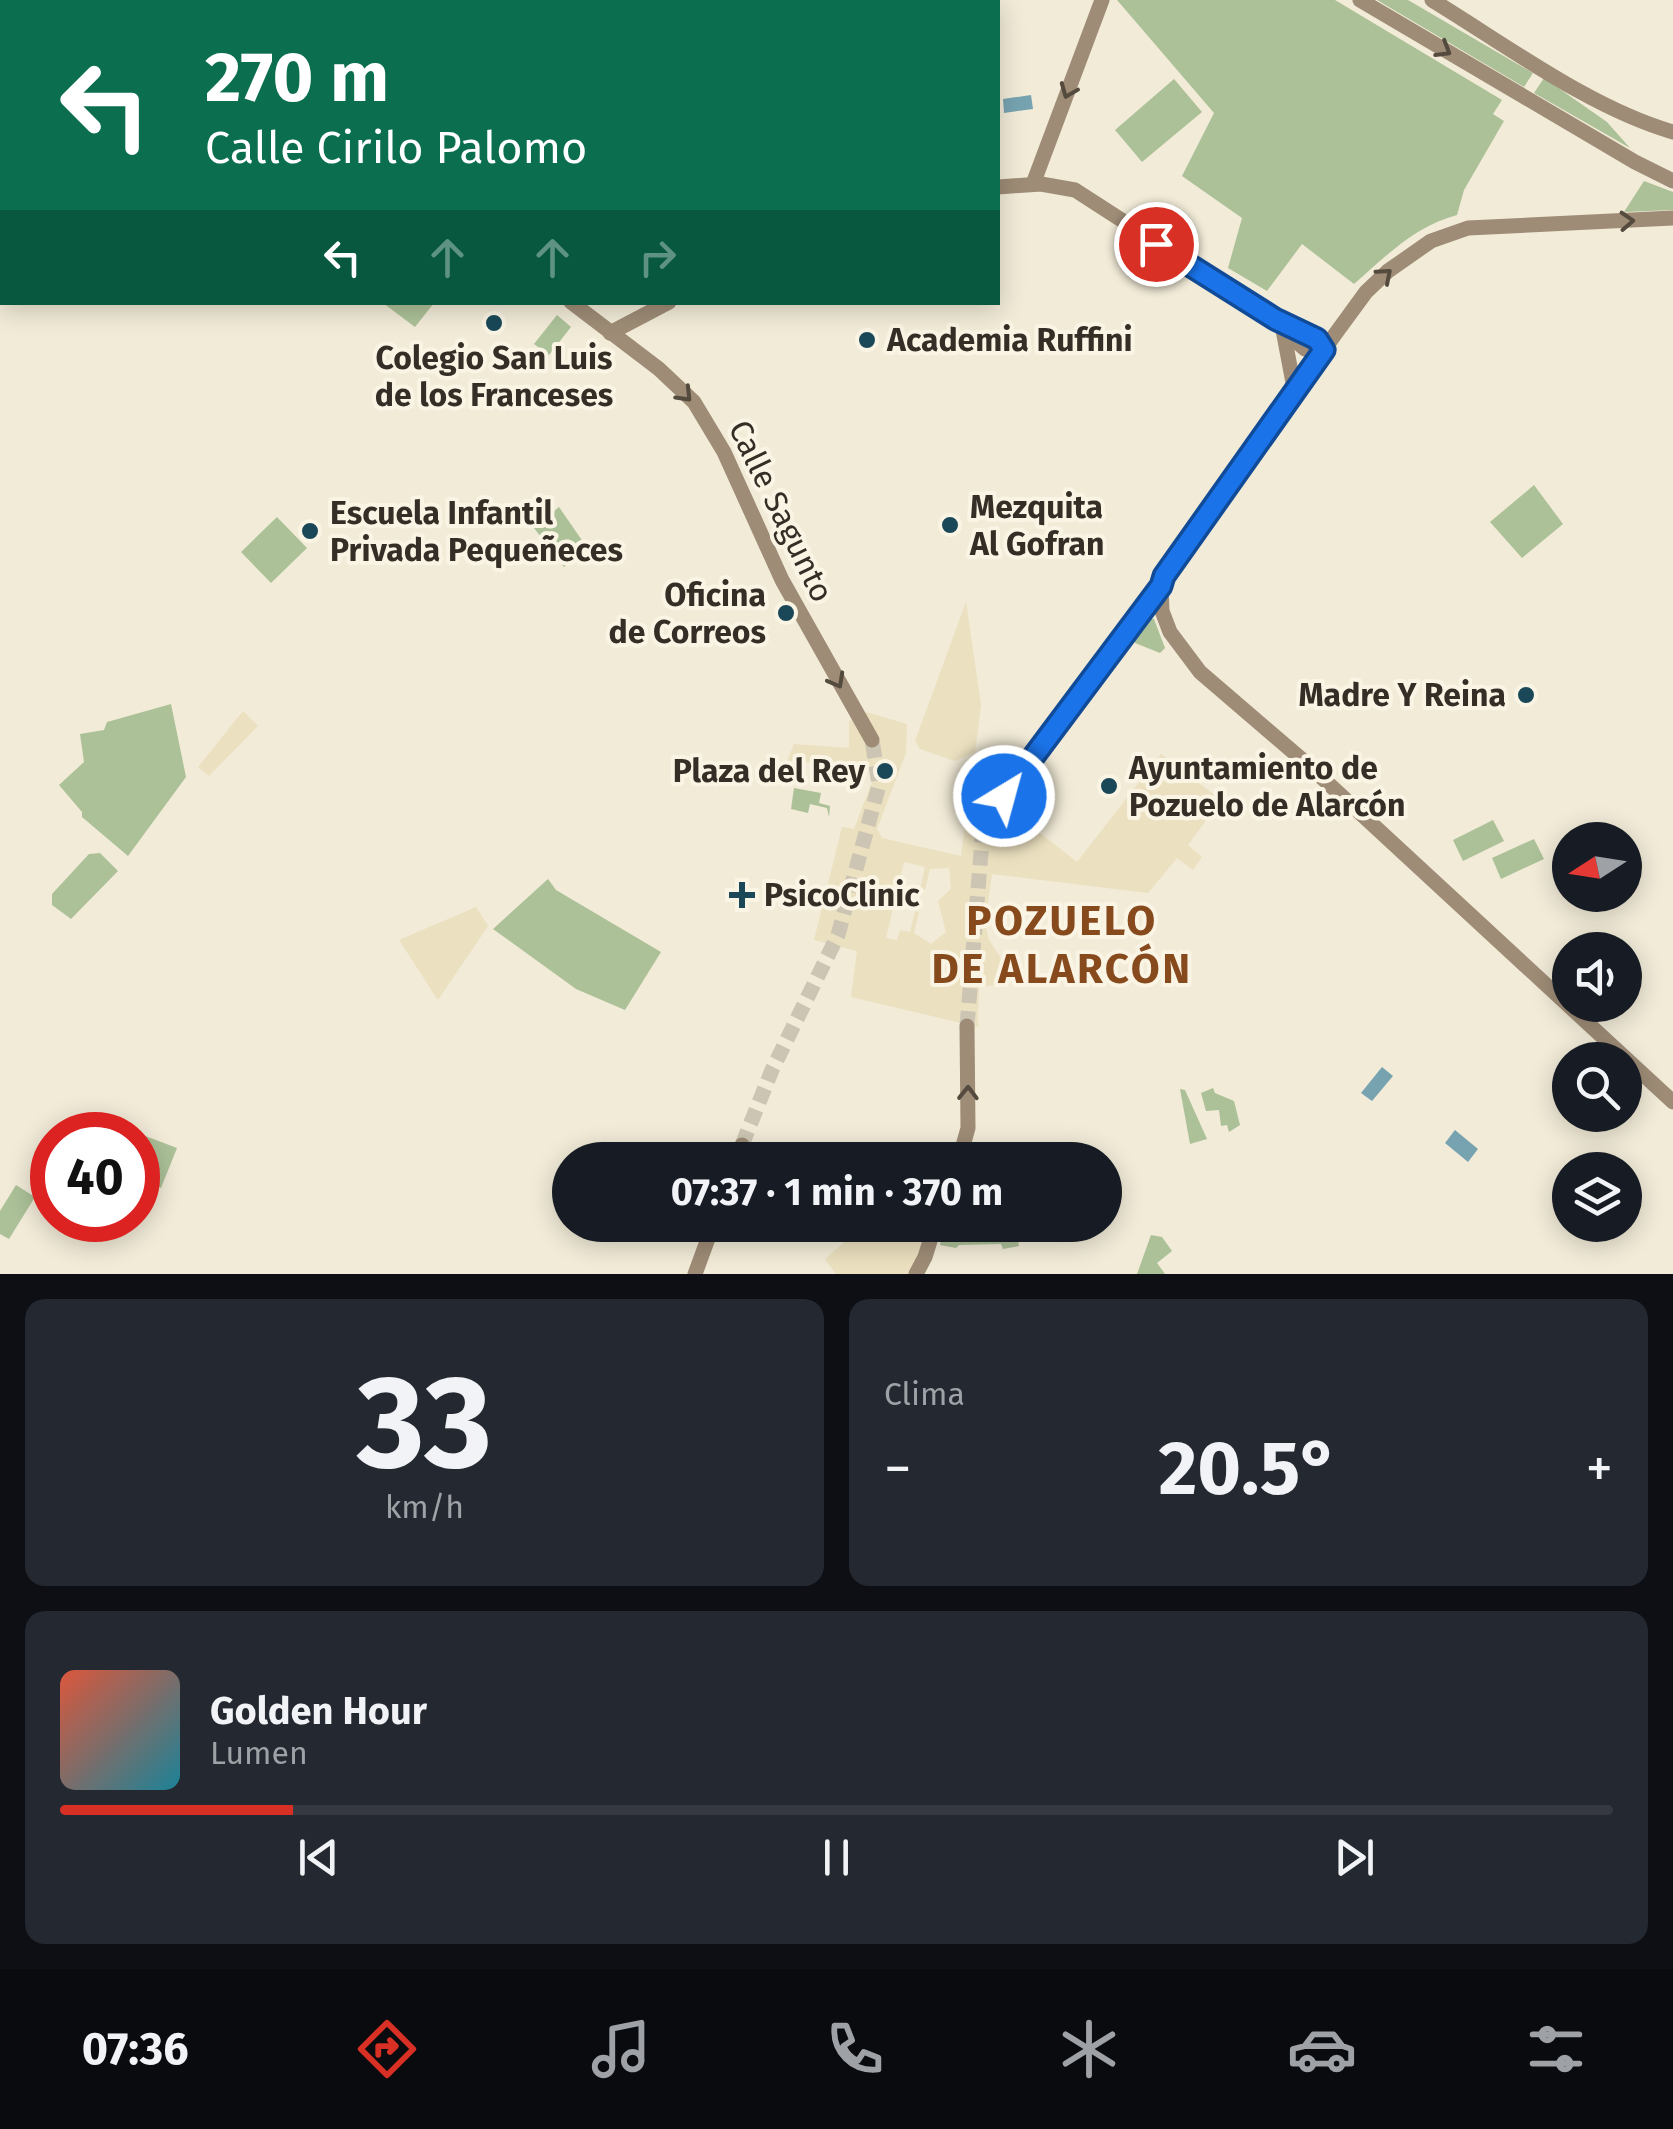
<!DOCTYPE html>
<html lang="es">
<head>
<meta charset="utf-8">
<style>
	:root { --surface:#171b24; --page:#242831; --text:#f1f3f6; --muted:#9ea1a6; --line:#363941; --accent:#d93025 }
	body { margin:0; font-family:"Fira Sans",sans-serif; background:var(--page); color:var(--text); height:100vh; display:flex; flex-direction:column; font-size:38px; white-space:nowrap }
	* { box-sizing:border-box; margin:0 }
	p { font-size:32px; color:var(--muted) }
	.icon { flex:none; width:55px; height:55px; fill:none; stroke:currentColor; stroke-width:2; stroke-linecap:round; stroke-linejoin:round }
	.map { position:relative; height:1274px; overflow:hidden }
	.side { display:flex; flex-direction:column; gap:25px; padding:25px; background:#0d0f14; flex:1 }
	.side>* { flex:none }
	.hud { position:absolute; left:0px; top:0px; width:1000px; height:305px; box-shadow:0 5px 25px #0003; background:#0b6e4f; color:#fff; overflow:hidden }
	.needle { width:65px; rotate:258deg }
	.controls { position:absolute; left:1552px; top:822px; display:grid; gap:20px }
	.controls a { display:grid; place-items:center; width:90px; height:90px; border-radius:50%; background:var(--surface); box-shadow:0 5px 25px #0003; font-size:50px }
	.speed { position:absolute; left:30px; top:1112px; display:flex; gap:20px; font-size:50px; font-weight:700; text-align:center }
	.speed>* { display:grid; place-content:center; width:130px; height:130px; border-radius:50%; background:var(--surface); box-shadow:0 5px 25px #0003; line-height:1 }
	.speed .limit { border:15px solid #d22; background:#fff; color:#111 }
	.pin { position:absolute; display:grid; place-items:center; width:85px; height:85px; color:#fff; margin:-42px; border:5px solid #fff; border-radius:50%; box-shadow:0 2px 10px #0007 }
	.me { position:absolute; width:110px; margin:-55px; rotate:37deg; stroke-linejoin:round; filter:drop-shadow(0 0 8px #0008) }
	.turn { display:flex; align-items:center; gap:35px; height:210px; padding:0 40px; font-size:45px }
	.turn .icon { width:130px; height:130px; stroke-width:2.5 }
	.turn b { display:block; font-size:70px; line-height:85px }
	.lanes { display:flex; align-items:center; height:95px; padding:0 40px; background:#0003; justify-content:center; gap:50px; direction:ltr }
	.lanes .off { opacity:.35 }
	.big { font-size:75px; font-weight:700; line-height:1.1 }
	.side .card { flex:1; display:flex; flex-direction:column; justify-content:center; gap:15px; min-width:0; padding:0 35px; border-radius:20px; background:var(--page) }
	.side .dial { align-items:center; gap:0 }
	.dial b { font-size:130px; line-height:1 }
	.song { display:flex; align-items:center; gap:30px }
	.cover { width:120px; height:120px; border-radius:15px; background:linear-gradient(135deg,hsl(10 70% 55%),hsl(190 70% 35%)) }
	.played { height:10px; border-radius:5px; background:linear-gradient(90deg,var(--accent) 15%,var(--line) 15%) }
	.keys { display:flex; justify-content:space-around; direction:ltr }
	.heat { display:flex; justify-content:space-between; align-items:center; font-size:55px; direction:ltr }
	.side .tiles { flex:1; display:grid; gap:25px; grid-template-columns:1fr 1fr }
	.card:last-child { grid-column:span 2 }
	.trip { position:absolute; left:552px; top:1142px; width:570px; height:100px; border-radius:50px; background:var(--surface); box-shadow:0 5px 25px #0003; font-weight:700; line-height:100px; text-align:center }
	.dock { display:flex; height:160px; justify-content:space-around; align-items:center; background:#090b0e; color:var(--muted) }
	.dock .icon { width:70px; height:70px }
	.dock .current { color:var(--accent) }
	.dock b { font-size:45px; color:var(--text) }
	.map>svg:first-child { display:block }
	.green { fill:#acc198 }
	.plaza { fill:#ebe0bf; fill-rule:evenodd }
	.water { fill:#77a3b0 }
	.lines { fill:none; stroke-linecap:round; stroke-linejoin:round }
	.secondary-tunnel { stroke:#ccc5b4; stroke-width:15; stroke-dasharray:15 8; stroke-linecap:butt }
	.secondary { stroke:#9e8c76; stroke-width:15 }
	.oneway { stroke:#544a3e }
	.route-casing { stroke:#114b97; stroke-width:25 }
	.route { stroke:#1a73e8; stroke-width:18 }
	.poi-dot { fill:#1a4858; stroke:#faf4e5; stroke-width:4 }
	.labels { text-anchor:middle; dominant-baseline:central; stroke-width:8; stroke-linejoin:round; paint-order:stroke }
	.poi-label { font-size:32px; font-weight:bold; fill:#352e26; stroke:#faf4e5; text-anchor:start }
	.street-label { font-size:32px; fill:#352e26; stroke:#faf4e5 }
	.district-label { font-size:42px; font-weight:bold; letter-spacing:2.5px; fill:#874a1d; stroke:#faf4e5 }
</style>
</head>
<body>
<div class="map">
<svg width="1673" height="1274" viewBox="0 0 1673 1274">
	<rect width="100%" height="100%" fill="#f2ebd8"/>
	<!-- green -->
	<g class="green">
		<path d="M 1117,0 L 1335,0 L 1502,100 L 1493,114 L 1504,121 L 1464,190 L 1457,215 C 1415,226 1386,256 1354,284 L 1302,244 L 1267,291 L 1228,268 L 1242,218 L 1182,176 L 1214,113 Z"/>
		<polygon points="1377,0 1408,0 1533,73 1524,87"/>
		<polygon points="1544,78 1607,122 1630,148 1534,93"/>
		<polygon points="1174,79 1202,112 1142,162 1115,130"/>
		<polygon points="1644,181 1673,192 1673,210 1624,212"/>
		<polygon points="383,303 434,303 415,327"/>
		<polygon points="557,315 571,327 549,355 534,344"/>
		<polygon points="1534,485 1563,524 1522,558 1490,522"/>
		<polygon points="559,507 588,549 564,567 534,528"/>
		<polygon points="277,517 307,548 271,583 241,552"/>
		<polygon points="1147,618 1154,619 1165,648 1160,653 1135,643 1133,636"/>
		<polygon points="171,704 186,777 128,856 82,817 82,812 59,785 84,762 80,734 104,730 107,722"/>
		<polygon points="794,788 821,793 819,803 830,806 829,817 827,808 810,804 808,813 791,809"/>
		<polygon points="1493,820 1504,841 1463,861 1453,840"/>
		<polygon points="1534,839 1544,859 1501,879 1492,858"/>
		<polygon points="100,853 118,871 71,919 52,905 52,894 89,854"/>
		<polygon points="548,879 556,890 661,952 625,1010 576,989 493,929"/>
		<polygon points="1213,1088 1215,1093 1234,1101 1240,1125 1229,1132 1227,1125 1221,1126 1219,1110 1206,1111 1201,1093"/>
		<polygon points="1180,1089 1185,1090 1207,1139 1190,1144"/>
		<polygon points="103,1120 177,1148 161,1188 138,1178 138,1135 97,1135"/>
		<polygon points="16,1185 35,1197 9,1239 0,1234 0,1211"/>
		<polygon points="944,1225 960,1228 1007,1225 1007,1230 1016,1229 1019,1246 1003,1249 1001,1244 959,1245 956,1248 940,1245"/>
		<polygon points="1151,1235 1162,1237 1172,1251 1157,1263 1165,1274 1137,1274"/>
	</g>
	<!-- plaza -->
	<g class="plaza">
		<polygon points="966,602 981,705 975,752 955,761 920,749 915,741"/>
		<polygon points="243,711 258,726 209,776 198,767"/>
		<path d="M 866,712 L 907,724 L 906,753 L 877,829 L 882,838 L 961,856 L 969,792 L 958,770 L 972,766 L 986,752 L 984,777 L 1005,788 L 999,798 L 1012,811 L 1077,862 L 1161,754 L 1221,800 L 1188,845 L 1202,857 L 1193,870 L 1177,858 L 1148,893 L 992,874 L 985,924 L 989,940 L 1010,972 L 1004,985 L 979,986 L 978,1027 L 851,997 L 857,951 L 814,940 L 842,827 L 854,829 L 874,777 L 868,766 L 787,761 L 794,744 L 849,748 L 849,721 ZM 904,862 L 925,867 L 920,889 L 925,890 L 930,869 L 949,868 L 951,889 L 938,901 L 946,932 L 931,944 L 914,933 L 919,912 L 915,911 L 910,932 L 900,930 L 897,940 L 886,938 Z"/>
		<polygon points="476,907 488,926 438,1000 399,940"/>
		<polygon points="864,1225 887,1225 909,1239 920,1235 930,1244 916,1274 836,1274 825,1259"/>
	</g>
	<!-- water -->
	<g class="water">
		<polygon points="1031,95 1033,109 1004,113 1003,99"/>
		<polygon points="1382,1067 1393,1076 1372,1101 1361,1093"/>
		<polygon points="1455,1130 1478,1149 1468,1162 1445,1143"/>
	</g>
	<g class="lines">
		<!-- secondary-tunnel -->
		<g class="secondary-tunnel">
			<polyline points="967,1026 982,840 1004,797"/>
			<polyline points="742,1145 772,1070 838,935 879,785 872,740"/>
		</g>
		<!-- secondary -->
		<g class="secondary">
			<polyline points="74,0 80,2"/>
			<polyline points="285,0 328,2"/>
			<polyline points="1360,0 1635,162 1673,181"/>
			<path d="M 1432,0 C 1506,45 1590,108 1673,132"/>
			<polyline points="183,2 187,0"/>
			<polyline points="477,2 498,0"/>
			<polyline points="1033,184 1102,0"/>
			<polyline points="998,187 1041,184 1075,190 1275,319 1317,339 1324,351"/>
			<polyline points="571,302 659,369 694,402 724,452 782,580 872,740"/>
			<polyline points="1283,330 1295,393"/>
			<polyline points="1283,330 1305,349 1324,351"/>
			<polyline points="610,333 669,302"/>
			<polyline points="1161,586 1162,611 1170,632 1200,672 1306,763 1673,1102"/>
			<polyline points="1004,797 1161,586 1163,576 1336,333 1366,292 1388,271 1431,241 1468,228 1673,218"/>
			<polyline points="736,1160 742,1145"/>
			<polyline points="959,1160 968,1128 967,1026"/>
			<polyline points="695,1274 713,1225"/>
			<polyline points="916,1274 925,1257 935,1225"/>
		</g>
	</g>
	<!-- one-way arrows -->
	<defs><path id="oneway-chevron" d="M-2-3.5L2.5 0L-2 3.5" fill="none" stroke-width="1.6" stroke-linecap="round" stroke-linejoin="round" transform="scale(2.5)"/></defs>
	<g class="oneway">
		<use href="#oneway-chevron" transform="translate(1444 50) rotate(31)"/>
		<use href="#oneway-chevron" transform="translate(1068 91) rotate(112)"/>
		<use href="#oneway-chevron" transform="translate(1627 221) rotate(-3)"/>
		<use href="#oneway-chevron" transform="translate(1385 275) rotate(-41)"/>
		<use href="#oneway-chevron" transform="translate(685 395) rotate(46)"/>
		<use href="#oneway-chevron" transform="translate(837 681) rotate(61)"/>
		<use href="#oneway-chevron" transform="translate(968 1093) rotate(-89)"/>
	</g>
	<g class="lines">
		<defs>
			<polyline id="route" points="1004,796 1161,586 1164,576 1324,350 1317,339 1275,319 1156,244"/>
		</defs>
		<!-- route casing -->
		<use href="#route" class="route-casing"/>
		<!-- route -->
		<use href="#route" class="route"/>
	</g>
	<!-- markers -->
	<g class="poi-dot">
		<circle cx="494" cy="323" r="10"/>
		<circle cx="867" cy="340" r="10"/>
		<circle cx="950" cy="525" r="10"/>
		<circle cx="310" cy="531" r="10"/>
		<circle cx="786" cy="613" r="10"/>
		<circle cx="1526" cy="695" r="10"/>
		<circle cx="885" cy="771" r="10"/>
		<circle cx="1109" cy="786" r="10"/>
		<path d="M737 880h10v10h10v10h-10v10h-10v-10h-10v-10h10z"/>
	</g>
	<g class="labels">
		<!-- poi labels -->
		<g class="poi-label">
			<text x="887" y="340">Academia Ruffini</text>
			<text x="494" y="358" text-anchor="middle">Colegio San Luis<tspan x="494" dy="37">de los Franceses</tspan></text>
			<text x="970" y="507">Mezquita<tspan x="970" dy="37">Al Gofran</tspan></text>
			<text x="330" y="513">Escuela Infantil<tspan x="330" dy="37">Privada Pequeñeces</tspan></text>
			<text x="766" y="595" text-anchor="end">Oficina<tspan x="766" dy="37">de Correos</tspan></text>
			<text x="1506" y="695" text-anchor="end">Madre Y Reina</text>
			<text x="1129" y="768">Ayuntamiento de<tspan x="1129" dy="37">Pozuelo de Alarcón</tspan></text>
			<text x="865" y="771" text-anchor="end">Plaza del Rey</text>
			<text x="764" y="895">PsicoClinic</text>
		</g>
		<!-- street labels -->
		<g class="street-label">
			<text transform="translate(781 511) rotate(64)">Calle Sagunto</text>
		</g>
		<!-- district labels -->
		<g class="district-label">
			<text x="1062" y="921">POZUELO<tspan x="1062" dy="48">DE ALARCÓN</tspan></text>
		</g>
	</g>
</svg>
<div class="controls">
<a><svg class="needle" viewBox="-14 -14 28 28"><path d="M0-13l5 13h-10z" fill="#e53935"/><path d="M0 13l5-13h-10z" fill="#9ea1a6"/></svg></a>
<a><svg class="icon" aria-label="sound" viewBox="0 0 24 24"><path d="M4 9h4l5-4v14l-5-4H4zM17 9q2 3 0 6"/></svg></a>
<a><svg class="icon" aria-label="search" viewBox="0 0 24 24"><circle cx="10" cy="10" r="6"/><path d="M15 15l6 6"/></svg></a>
<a><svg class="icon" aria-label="layers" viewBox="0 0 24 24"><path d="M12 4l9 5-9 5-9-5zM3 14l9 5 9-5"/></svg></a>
</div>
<div class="speed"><div class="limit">40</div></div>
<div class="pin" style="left:1156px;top:244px;background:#d93025"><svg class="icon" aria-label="arrive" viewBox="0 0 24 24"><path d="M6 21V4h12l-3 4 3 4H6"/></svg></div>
<svg class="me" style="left:1004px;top:796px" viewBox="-20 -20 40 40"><circle r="17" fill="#1a73e8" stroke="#fff" stroke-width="3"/><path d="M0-11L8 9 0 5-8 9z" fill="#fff"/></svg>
<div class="trip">07:37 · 1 min · 370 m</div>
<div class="hud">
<div class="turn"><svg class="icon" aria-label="left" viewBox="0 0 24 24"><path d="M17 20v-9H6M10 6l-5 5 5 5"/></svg><div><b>270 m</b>Calle Cirilo Palomo</div></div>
<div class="lanes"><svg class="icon" aria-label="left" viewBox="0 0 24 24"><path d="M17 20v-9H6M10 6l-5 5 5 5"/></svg><svg class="icon off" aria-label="ahead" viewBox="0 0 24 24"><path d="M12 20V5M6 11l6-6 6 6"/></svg><svg class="icon off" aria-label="ahead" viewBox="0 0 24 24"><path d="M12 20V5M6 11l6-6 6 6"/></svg><svg class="icon off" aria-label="right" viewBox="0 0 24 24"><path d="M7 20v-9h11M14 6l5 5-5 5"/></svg></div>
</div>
</div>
<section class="side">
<div class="tiles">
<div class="card dial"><b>33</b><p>km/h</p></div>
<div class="card"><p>Clima</p>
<div class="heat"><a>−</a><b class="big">20.5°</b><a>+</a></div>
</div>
<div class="card">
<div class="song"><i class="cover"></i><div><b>Golden Hour</b><p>Lumen</p></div></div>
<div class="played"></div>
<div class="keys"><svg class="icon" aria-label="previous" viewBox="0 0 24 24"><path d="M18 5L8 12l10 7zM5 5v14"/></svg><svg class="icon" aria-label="pause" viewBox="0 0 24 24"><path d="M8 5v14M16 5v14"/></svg><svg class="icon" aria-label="next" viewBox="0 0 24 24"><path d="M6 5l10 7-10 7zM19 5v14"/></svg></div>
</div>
</div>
</section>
<nav class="dock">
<b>07:36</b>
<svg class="icon current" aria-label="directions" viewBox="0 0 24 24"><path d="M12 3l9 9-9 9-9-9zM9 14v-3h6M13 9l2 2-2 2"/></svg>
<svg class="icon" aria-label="music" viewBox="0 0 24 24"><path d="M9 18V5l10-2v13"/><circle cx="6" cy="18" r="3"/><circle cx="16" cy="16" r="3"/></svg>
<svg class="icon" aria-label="phone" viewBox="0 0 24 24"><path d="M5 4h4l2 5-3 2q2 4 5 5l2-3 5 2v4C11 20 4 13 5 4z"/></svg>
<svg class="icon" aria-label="climate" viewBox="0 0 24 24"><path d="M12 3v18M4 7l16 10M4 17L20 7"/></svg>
<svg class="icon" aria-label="car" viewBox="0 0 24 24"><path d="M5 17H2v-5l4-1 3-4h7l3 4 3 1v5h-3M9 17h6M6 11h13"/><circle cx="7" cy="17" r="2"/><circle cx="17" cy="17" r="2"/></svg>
<svg class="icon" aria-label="filters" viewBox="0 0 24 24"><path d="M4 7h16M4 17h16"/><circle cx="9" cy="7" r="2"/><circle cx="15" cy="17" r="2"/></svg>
</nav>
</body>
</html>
